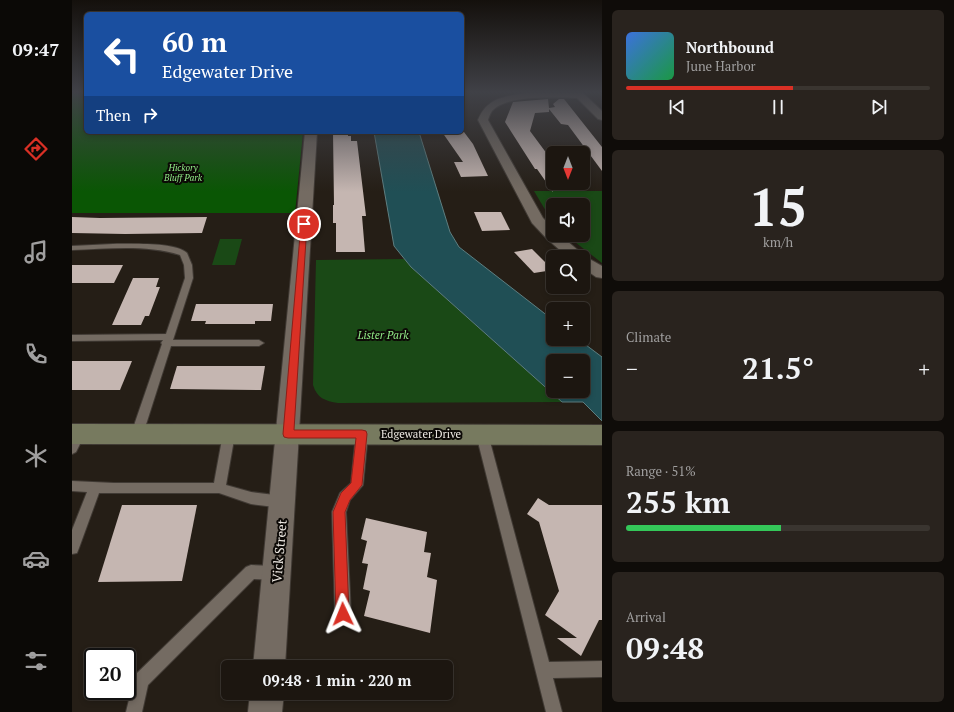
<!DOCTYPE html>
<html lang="en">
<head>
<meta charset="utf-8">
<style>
	:root { --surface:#1c1610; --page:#29231e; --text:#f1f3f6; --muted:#a09f9f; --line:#3a3530; --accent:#d93025 }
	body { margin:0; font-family:"PT Serif",serif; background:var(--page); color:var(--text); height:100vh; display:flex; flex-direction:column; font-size:15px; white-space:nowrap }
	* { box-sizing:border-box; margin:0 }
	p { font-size:13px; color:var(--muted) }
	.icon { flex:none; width:22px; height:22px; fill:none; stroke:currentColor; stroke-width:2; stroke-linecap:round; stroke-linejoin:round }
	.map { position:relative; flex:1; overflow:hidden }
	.panel { display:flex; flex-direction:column; gap:10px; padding:10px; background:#0f0c09; width:352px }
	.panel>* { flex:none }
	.banner { position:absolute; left:12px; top:12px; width:380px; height:122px; border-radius:6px; box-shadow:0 2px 6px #0003,0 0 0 1px var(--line); background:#1a4fa0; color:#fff; overflow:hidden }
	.needle { width:26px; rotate:180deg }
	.tools { position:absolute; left:474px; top:146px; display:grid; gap:8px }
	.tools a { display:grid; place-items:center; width:44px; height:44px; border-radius:6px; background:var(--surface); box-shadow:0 2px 6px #0003,0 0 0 1px var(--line); font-size:20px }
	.speed { position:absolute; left:12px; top:648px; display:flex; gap:8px; font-size:20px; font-weight:700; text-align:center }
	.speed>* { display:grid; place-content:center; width:52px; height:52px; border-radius:50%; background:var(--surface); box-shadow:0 2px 6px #0003,0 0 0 1px var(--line); line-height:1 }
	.speed .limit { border:2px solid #111; border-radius:6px; background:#fff; color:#111 }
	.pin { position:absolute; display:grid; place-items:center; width:34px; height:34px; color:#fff; margin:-17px; border:2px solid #fff; border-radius:50%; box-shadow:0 1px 4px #0007 }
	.me { position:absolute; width:44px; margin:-22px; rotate:358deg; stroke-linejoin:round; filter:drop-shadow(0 0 3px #0008) }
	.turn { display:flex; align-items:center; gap:14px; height:84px; padding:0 12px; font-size:18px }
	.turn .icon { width:52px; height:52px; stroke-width:2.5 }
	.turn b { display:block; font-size:28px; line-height:34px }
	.then { display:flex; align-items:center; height:38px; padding:0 12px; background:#0003; gap:8px; font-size:15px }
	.big { font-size:30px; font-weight:600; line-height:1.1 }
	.panel .widget { flex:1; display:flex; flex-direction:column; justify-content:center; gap:6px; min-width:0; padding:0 14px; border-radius:6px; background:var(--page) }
	.panel .dial { align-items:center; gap:0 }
	.dial b { font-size:52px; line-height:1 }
	.song { display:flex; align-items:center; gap:12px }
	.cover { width:48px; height:48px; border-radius:6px; background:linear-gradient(135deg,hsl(220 70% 55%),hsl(140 70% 35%)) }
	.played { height:4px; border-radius:2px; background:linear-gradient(90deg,var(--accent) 55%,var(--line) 55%) }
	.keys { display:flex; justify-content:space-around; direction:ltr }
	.heat { display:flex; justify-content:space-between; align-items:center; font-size:22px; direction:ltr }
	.charge { height:6px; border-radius:3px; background:linear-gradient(90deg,#34c759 51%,var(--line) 0) }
	.trip { position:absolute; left:149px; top:660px; width:232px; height:40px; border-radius:6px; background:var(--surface); box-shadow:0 2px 6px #0003,0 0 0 1px var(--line); font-weight:600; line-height:40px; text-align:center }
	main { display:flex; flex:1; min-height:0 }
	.tab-bar { display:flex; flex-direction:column; width:72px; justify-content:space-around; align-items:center; background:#0b0906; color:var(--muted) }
	.tab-bar .icon { width:28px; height:28px }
	.tab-bar .active { color:var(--accent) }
	.tab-bar b { font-size:18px; color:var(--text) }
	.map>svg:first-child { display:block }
	.green { fill:#1a4916 }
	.forest { fill:#0a5604 }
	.water { fill:#204f55; stroke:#5e7e80; fill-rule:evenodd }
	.building { fill:#c5b6b1 }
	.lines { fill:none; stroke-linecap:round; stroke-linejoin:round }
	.lane-casing { stroke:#403a34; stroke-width:2 }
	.street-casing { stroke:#403a34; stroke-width:2 }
	.secondary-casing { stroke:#403a34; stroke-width:2 }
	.lane { fill:#746b62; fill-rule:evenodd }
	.street { fill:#746b62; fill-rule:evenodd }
	.secondary { fill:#777a5f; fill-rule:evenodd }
	.route { fill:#d93025; stroke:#8d1f18 }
	.labels { text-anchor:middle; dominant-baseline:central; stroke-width:4; stroke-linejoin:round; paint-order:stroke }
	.far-park-label { font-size:9px; font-style:italic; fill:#91eb87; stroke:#0c0906 }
	.park-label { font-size:11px; font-style:italic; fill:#91eb87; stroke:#0c0906 }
	.street-label { font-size:11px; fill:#efeae4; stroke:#0c0906 }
	.near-street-label { font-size:13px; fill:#efeae4; stroke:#0c0906 }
</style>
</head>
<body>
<main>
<nav class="tab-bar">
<b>09:47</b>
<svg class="icon active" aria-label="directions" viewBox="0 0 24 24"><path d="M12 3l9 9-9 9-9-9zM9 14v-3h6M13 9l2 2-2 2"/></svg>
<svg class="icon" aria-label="music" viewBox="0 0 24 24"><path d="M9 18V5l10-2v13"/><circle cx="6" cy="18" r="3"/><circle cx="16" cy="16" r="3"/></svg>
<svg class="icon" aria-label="phone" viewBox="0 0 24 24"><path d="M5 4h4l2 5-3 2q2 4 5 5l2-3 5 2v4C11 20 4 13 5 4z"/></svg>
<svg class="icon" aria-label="climate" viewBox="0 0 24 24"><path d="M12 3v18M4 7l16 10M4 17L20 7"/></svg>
<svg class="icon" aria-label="car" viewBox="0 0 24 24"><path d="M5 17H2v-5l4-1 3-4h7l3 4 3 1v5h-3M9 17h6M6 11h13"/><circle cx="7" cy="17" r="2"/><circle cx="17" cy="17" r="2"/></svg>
<svg class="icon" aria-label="filters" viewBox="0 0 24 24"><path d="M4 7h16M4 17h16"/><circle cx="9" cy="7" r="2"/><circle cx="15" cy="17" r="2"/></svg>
</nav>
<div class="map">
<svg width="530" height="712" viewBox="0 0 530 712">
	<rect width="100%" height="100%" fill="#251e16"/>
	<!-- green -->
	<g class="green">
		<polygon points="462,191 530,191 530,263 494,235 511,235 511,205 481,205 481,223"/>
		<polygon points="148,239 170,239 163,265 140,265"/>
		<path d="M 332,259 L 339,267 L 490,402 L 266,403 C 253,401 245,398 241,385 L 244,260 Z"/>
	</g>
	<!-- forest -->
	<polygon class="forest" points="0,93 14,93 14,132 231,132 223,213 0,213"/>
	<!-- water -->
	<path class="water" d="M 302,132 L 347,132 L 378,232 L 387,247 L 481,320 L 481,339 L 506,339 L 530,357 L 530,421 L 511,402 L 490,402 L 339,267 L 322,246 ZM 481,361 L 511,361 L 511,391 L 481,391 Z"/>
	<!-- building -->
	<g class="building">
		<polygon points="476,99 477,108 483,107 481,104 487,99 492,99 530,147 530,171 496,125 489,124 477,109 477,112 463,113 458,131 481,162 481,192 465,169 463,169 433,122 441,102"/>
		<polygon points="261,132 276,132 276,136 279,136 279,141 285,141 294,216 290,216 293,252 264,252 264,223 261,223 261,205 262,205"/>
		<polygon points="370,132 392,132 401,144 416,176 389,177 382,162 391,162"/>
		<polygon points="402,212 429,212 438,230 410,231"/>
		<polygon points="0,217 28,218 135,217 130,233 53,234 0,233"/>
		<polygon points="460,249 481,270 462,273 442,252"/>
		<polygon points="0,265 51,265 42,283 0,283"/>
		<polygon points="61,278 87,278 84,287 88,287 77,316 73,316 69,325 40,325"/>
		<polygon points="124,304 201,304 199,321 183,321 183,324 133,324 134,321 119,321"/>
		<polygon points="0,361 60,361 48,390 0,390"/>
		<polygon points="105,366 193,366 189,390 98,389"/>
		<polygon points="466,498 477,505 530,505 530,620 527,620 509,656 485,638 505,638 473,615 487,591 467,522 455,514"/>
		<polygon points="50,505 125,505 110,581 26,582"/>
		<polygon points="294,518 355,532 352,552 359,553 355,577 365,580 358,633 292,616 298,591 291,589 296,564 290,563 295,541 289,539"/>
	</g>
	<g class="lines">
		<defs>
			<g id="lane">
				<path d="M 41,244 C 58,244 103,242 115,253 L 120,265 L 121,278 L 101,340 L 187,340 L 192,343 L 187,346 L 99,346 L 71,434 L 69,437 L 65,439 L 61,437 L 59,434 L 90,344 L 89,343 L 91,340 L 0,341 L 0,335 L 94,334 L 113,278 L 112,265 L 108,255 C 73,244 35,249 0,250 L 0,246 Z"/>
				<polygon points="7,429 11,431 13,434 4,452 0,454 0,437 3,431"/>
				<polygon points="157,429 161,431 163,434 154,485 179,492 211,496 216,498 217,502 216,506 211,508 179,504 147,493 27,493 7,548 5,553 0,554 0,530 15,492 0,491 0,481 42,483 142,483 151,434 153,431"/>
				<polygon points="290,429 294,431 296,434 291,485 278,500 274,512 279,614 276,619 271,622 266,619 263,614 260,512 268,493 279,483 284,434 286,431"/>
				<polygon points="410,429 414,431 416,434 477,662 530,661 530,677 481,678 490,712 474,712 404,434 406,431"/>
				<polygon points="179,565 203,566 208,568 210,573 208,578 203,580 182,579 76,685 70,712 54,712 63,675 174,567"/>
			</g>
			<g id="street">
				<path d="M 453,93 L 511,93 L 530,111 L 530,120 L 526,119 L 505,98 C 484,98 435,94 420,111 C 418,114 417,117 416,120 L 471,218 L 481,228 L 481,235 L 488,235 L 514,257 L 530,266 L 530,278 L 524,277 L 511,268 L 511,257 L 496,257 L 475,239 L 460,223 L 406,120 C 415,98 431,97 453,93 Z"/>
				<polygon points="233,132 245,132 213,667 181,667"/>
				<polygon points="178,693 212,693 210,712 176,712"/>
			</g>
			<polygon id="secondary" points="0,424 530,425 530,445 0,444"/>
		</defs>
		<!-- lane casing -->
		<use href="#lane" class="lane-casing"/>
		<!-- street casing -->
		<use href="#street" class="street-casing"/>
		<!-- secondary casing -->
		<use href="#secondary" class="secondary-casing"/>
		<!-- lane -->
		<use href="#lane" class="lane"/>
		<!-- street -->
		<use href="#street" class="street"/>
		<!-- secondary -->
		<use href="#secondary" class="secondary"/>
	</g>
	<!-- sky -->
	<linearGradient id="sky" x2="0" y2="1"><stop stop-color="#14100c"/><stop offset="0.48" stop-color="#404147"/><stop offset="1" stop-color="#404147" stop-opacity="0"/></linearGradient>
	<rect width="530" height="192" fill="url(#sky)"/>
	<!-- route -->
	<polygon class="route" points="232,222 235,224 222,430 290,430 294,431 295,434 290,485 278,500 273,512 277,614 275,619 271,621 266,619 264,614 261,512 269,493 279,483 284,438 216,438 212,437 211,434 229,224"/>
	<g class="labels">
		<!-- far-park labels -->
		<g class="far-park-label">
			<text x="111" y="168">Hickory<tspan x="111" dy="10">Bluff Park</tspan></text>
		</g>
		<!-- park labels -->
		<g class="park-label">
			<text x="311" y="335">Lister Park</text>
		</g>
		<!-- street labels -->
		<g class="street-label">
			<text x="349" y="434">Edgewater Drive</text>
		</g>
		<!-- near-street labels -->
		<g class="near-street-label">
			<text transform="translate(207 551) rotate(-85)">Vick Street</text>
		</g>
	</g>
</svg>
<div class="tools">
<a><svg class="needle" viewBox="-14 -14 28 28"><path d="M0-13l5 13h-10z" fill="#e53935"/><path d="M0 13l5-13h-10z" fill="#a09f9f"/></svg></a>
<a><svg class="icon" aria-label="sound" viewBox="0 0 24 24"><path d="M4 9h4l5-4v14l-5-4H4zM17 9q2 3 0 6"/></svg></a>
<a><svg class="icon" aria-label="search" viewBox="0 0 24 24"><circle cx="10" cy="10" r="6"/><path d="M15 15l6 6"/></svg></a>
<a>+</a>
<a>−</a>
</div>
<div class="speed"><div class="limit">20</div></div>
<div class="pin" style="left:232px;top:224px;background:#d93025"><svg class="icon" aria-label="arrive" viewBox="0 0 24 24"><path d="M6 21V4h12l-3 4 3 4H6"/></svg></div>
<svg class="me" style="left:271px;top:614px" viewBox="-20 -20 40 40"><path d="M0-17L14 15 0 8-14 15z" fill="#d93025" stroke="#fff" stroke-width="4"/></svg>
<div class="trip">09:48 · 1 min · 220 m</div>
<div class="banner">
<div class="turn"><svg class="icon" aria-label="left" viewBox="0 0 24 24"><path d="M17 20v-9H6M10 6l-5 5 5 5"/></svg><div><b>60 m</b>Edgewater Drive</div></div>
<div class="then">Then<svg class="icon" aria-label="right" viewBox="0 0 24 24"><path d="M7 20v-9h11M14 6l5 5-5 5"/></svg></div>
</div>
</div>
<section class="panel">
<div class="widget">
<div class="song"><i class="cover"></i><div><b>Northbound</b><p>June Harbor</p></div></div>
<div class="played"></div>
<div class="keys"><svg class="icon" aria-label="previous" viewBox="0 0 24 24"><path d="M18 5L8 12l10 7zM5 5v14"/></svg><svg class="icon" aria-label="pause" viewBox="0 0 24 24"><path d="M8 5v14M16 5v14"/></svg><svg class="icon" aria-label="next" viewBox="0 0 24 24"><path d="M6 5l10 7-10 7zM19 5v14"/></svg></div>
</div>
<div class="widget dial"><b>15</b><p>km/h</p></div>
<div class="widget"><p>Climate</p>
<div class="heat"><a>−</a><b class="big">21.5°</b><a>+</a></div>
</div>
<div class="widget"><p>Range · 51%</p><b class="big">255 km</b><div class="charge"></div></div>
<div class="widget"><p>Arrival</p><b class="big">09:48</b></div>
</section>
</main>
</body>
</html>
